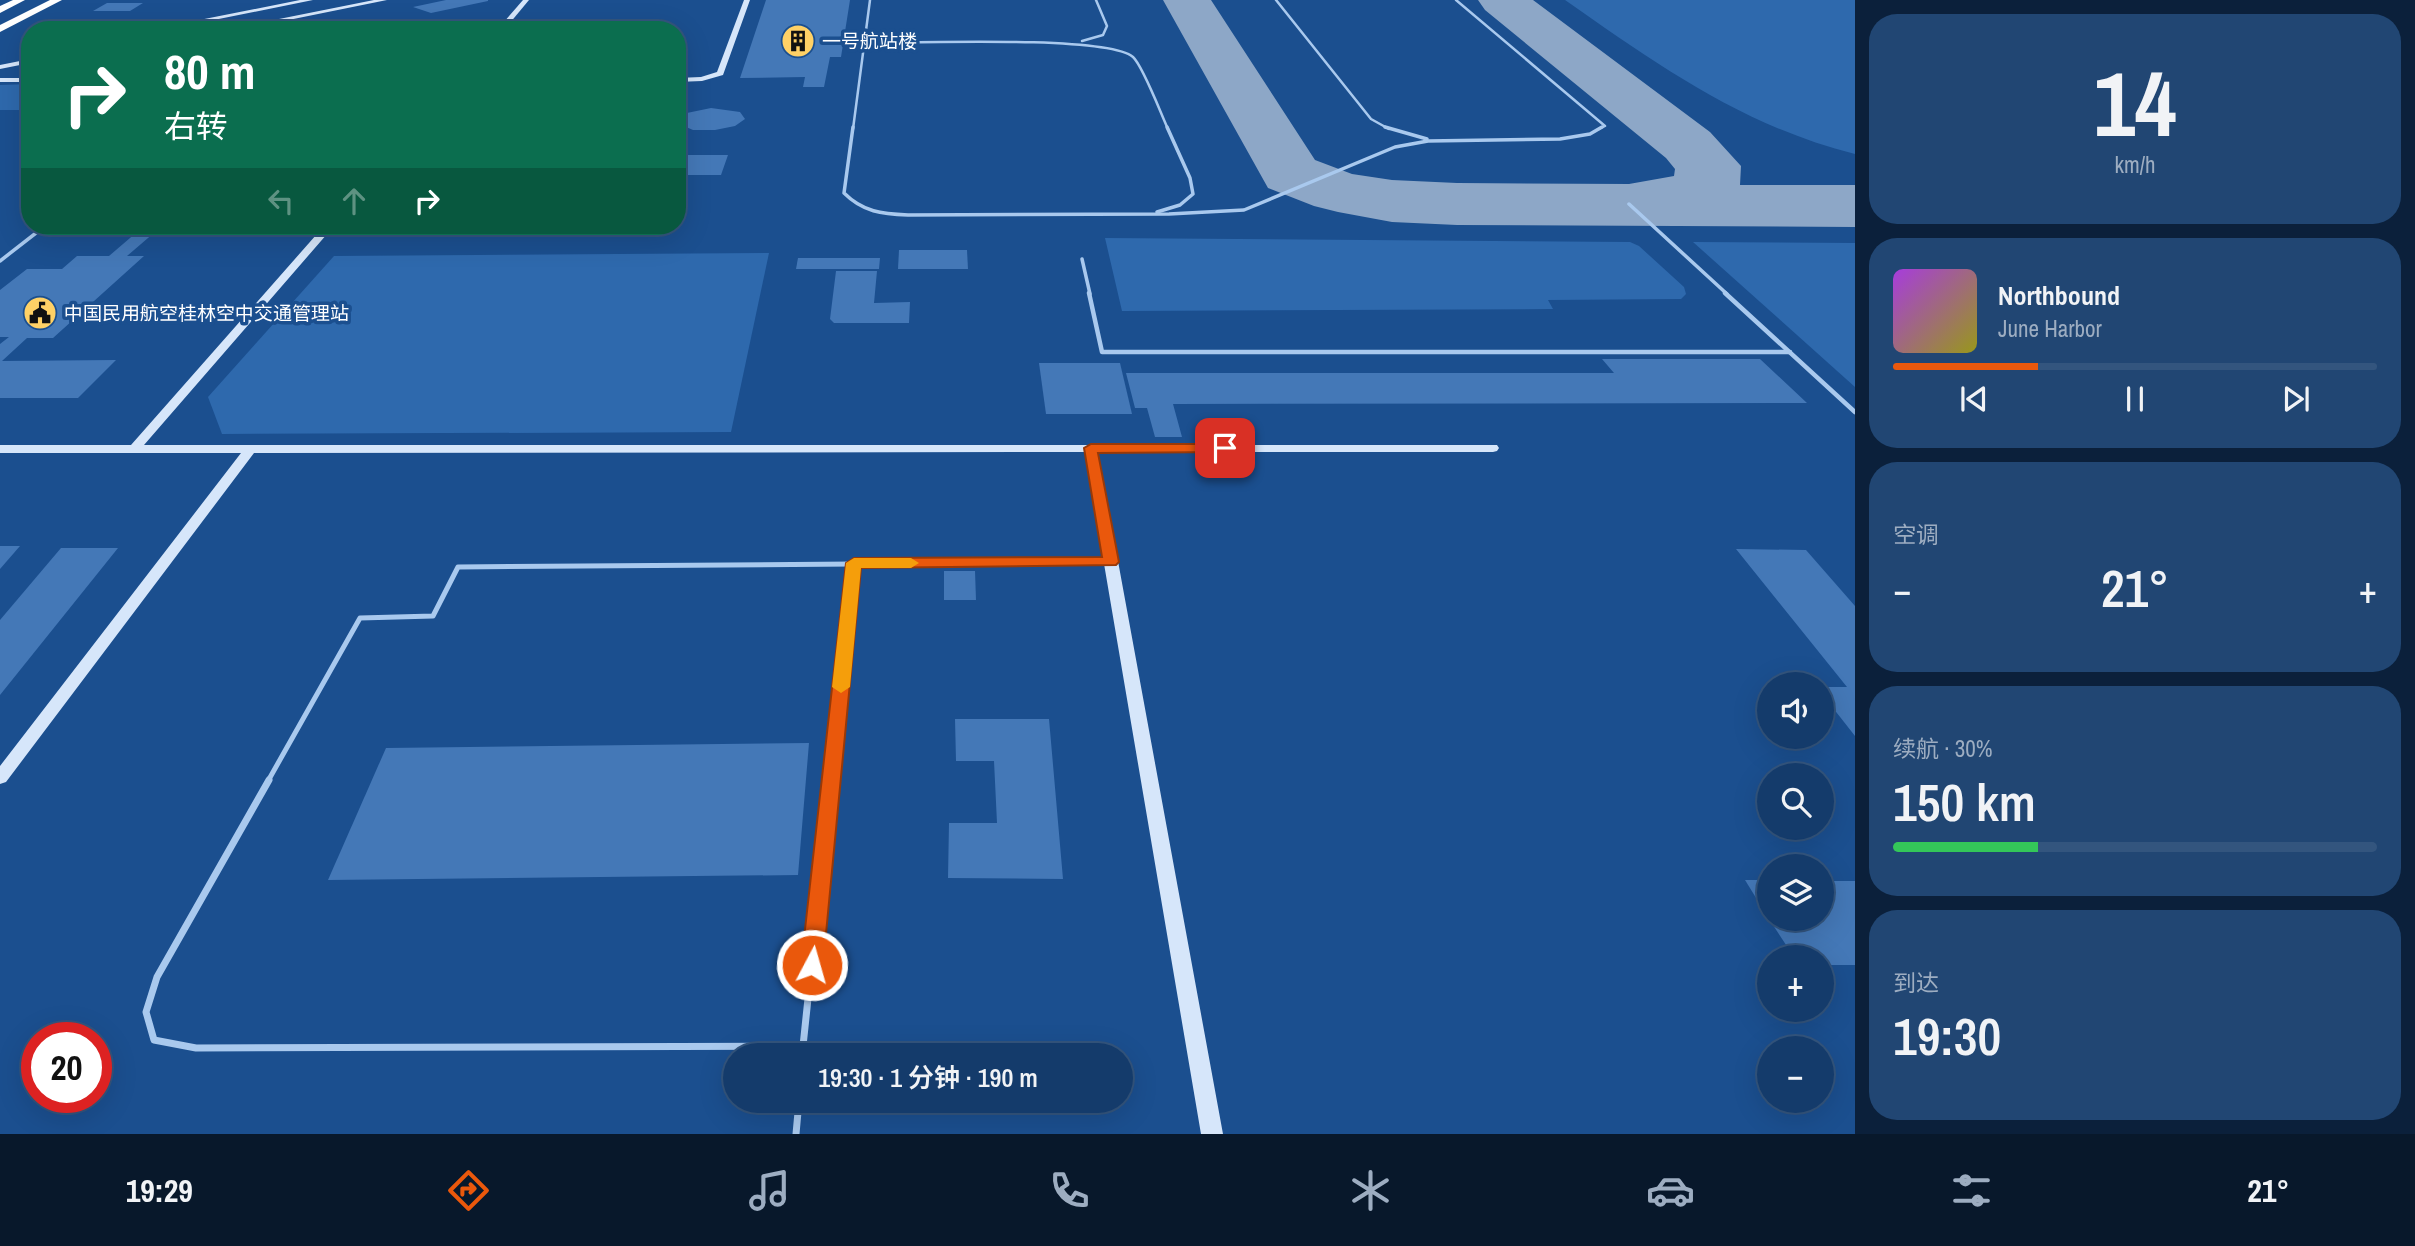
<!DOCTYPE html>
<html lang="zh">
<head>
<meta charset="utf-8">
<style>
	:root { --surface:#143b6b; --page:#214673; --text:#f1f3f6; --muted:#9dadc1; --line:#33557e; --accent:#ea580c }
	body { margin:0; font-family:"Archivo Narrow","Noto Sans SC",sans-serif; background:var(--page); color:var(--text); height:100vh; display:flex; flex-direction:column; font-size:26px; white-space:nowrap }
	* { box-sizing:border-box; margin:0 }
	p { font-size:23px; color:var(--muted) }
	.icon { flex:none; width:38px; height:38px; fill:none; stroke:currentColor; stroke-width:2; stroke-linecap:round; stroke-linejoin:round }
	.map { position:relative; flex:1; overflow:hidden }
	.details { display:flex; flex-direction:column; gap:14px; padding:14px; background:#0b203b; width:560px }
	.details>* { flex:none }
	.top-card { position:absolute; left:21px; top:21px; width:665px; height:214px; border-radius:28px; box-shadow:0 7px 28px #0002,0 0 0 2px var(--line); background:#0b6e4f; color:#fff; overflow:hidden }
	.fabs { position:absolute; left:1757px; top:672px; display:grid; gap:14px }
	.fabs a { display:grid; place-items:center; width:77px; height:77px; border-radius:50%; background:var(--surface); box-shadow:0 7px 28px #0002,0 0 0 2px var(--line); font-size:35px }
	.speed { position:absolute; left:21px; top:1022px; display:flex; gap:14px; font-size:35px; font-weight:700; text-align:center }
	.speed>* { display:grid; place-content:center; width:91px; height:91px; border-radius:50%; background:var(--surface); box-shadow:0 7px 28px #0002,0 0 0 2px var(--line); line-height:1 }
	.speed .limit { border:10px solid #d22; background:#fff; color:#111 }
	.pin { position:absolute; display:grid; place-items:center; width:60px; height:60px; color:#fff; margin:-30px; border-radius:14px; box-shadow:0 4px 10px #0006 }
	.me { position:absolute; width:77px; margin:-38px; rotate:6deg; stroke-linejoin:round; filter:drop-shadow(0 0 5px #0008) }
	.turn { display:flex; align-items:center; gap:24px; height:147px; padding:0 28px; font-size:32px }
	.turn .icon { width:91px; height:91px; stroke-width:2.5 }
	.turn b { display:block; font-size:49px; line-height:60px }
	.lanes { display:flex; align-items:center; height:66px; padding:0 28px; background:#0003; justify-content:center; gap:35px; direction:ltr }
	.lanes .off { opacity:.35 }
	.big { font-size:52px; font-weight:600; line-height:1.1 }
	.details .widget { flex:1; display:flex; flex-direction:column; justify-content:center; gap:10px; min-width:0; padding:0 24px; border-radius:28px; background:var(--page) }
	.details .dial { align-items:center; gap:0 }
	.dial b { font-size:91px; line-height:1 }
	.song { display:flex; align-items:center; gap:21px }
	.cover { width:84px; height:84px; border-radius:10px; background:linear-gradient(135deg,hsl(280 70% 55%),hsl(60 70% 35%)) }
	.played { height:7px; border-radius:4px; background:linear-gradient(90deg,var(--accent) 30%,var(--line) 30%) }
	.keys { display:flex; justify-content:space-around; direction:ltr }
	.heat { display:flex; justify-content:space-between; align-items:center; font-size:38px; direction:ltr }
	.charge { height:10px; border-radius:5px; background:linear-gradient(90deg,#34c759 30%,var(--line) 0) }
	.trip { position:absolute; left:723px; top:1043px; width:410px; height:70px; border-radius:35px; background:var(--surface); box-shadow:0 7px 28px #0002,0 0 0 2px var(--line); font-weight:600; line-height:70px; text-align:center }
	.tab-bar { display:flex; height:112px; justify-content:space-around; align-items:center; background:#08182b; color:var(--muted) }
	.tab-bar .icon { width:49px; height:49px }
	.tab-bar .active { color:var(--accent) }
	.tab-bar b { font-size:32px; color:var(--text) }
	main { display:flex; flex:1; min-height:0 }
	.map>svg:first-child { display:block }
	.green { fill:#2e69ad }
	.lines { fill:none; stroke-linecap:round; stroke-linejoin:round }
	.taxiway { fill:#8da7c7; fill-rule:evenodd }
	.building { fill:#4478b7 }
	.lane-far4 { stroke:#a9c9ee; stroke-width:2.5 }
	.lane-far3 { stroke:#a9c9ee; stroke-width:3.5 }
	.lane-far2 { stroke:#a9c9ee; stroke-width:4.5 }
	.lane-far1 { stroke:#a9c9ee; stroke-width:5 }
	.lane { stroke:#a9c9ee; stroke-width:7 }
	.secondary { fill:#d6e6fa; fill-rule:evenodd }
	.highway { fill:#fff; fill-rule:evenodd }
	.route { fill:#ea580c; stroke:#983908; stroke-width:2 }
	.slow { fill:#f59e0b }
	.labels { text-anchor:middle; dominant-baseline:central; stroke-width:7; stroke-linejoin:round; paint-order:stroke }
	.far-poi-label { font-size:19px; fill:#fff; stroke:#1b4f8f; text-anchor:start }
</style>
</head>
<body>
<main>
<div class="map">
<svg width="1855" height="1134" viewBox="0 0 1855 1134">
	<rect width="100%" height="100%" fill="#1b4f8f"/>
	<!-- green -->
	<g class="green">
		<path d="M 1565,0 L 1855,0 L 1855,154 C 1743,126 1658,65 1565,0 Z"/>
		<polygon points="30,84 30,110 0,110 0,85"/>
		<polygon points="1105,238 1630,242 1639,246 1684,287 1686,294 1681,299 1548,300 1553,309 1122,311"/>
		<polygon points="1693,242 1855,243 1855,387"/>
		<polygon points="769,253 731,432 222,434 208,397 334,256"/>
	</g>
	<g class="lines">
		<!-- taxiway -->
		<polygon class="taxiway" points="1163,0 1211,0 1315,160 1352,174 1392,180 1457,183 1629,184 1674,176 1675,169 1666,158 1485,10 1478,0 1533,0 1710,132 1741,166 1740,185 1855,185 1855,227 1457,225 1392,222 1338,212 1314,206 1268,188"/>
	</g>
	<!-- building -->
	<g class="building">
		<polygon points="446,0 488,0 488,1 431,13 413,7"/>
		<polygon points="766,0 850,0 841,57 830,57 824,87 803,87 805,77 740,78"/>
		<polygon points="107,3 143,3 130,11 93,11"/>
		<polygon points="711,108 740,112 745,119 735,126 715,130 693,130 677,123 677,118 682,114"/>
		<polygon points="677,155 728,155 721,175 677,175"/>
		<polygon points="144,226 162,226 127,256 144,256 53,338 27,338 2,361 116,360 78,398 0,398 0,344 9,337 0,337 0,290 27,269 62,269 77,256 109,256"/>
		<polygon points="390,226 536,226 534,229 387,230"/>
		<polygon points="899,250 967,250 968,269 898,269"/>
		<polygon points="798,258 880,258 879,269 796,269"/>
		<polygon points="836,271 877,271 874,303 910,302 909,323 834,323 830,319"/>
		<polygon points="1602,359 1760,359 1807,403 1173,404 1182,437 1155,437 1147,408 1135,408 1126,373 1614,373"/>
		<polygon points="1039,363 1120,363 1132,414 1046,414"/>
		<polygon points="0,546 20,546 0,569"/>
		<polygon points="61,548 118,548 0,695 0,620"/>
		<polygon points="1736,549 1806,550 1855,606 1855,736 1822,694 1822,687 1847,687"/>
		<polygon points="944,571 975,571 976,600 944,600"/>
		<polygon points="955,719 1049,719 1063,879 948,878 949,823 997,823 994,761 956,761"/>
		<polygon points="809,743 798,875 328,880 386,748"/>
		<polygon points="1745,880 1769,880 1769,919"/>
		<polygon points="1822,881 1855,881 1855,965 1822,965 1822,957 1794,957 1769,919 1822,919"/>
	</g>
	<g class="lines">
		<!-- lane-far4 -->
		<g class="lane-far4">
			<polyline points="1276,0 1371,119 1389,129"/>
			<polyline points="1456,0 1605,126 1599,129"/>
			<polyline points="1082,41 1103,35 1107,26 1096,0"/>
			<path d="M 864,43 C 909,43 1107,35 1133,57 C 1143,66 1161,114 1168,129"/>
			<polyline points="853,129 870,0"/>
		</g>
		<!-- lane-far3 -->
		<g class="lane-far3">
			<path d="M 853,127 L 844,193 C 863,212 882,214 908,215 L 1169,214 L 1244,210 L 1395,147 L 1428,141 L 1560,139 L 1590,134 L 1602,127"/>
			<polyline points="1385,127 1427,139"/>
			<polyline points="1629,204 1727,294"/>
			<polyline points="1157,212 1180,205 1193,194 1190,178 1167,127"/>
			<polyline points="1082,259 1090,294"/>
			<polyline points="0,261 45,226"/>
		</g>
		<!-- lane-far2 -->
		<g class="lane-far2">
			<polyline points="1089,293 1102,352 1790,352"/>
			<polyline points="1725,293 1855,412"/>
		</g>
		<!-- lane-far1 -->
		<g class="lane-far1">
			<polyline points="854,564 1110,562"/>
			<polyline points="268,781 360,618 433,616 458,567 854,564"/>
			<polyline points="831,781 854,564"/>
		</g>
		<!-- lane -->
		<g class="lane">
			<polyline points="269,780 157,977 146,1012 154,1040 196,1048 803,1046 831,780"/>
			<polyline points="796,1134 799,1101"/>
		</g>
		<!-- secondary -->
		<g class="secondary">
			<polygon points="300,0 313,0 164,30 149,30"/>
			<polygon points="374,0 387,0 239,30 224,30"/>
			<polygon points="523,0 529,0 504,30 497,30"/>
			<polygon points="744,0 750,0 723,75 702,81 677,82 677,78 701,77 717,72"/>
			<polygon points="162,20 164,23 133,30 119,30"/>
			<polygon points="30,59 30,63 0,69 0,65"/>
			<rect x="0" y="78" width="30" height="4"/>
			<polygon points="324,226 334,226 144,445 1497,445 1499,448 1497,451 1493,452 1098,452 1223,1134 1201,1134 1085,452 254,453 6,782 0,784 0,766 241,453 0,453 0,445 131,445"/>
		</g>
		<!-- highway -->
		<g class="highway">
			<polygon points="13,0 25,0 0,13 0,6"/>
			<polygon points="50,0 62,0 0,32 0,25"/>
		</g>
	</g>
	<!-- route -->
	<polygon class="route" points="1091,444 1225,444 1232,448 1225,452 1098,453 1119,562 1116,565 861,568 823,965 819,972 812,975 804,972 801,965 846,563 854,558 1102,557 1084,448"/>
	<!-- slow -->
	<polygon class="slow" points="854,558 911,558 919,563 911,568 861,568 850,687 841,693 832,687 846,563"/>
	<!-- icons -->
	<defs>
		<symbol id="building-disc" viewBox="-11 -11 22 22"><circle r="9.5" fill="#ffd166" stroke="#1b4f8f"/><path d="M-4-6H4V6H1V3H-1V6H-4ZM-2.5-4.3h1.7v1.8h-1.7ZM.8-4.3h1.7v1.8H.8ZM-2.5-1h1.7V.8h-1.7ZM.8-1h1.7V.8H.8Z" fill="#111"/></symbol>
		<symbol id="civic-disc" viewBox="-11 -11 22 22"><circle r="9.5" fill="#ffd166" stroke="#1b4f8f"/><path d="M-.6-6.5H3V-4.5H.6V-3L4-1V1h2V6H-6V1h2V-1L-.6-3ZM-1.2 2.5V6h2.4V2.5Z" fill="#111"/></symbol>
	</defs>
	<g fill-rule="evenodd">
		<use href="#building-disc" x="779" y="22" width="38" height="38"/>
		<use href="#civic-disc" x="21" y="294" width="38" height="38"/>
	</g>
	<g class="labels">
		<!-- far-poi labels -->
		<g class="far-poi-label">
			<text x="822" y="41">一号航站楼</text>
			<text x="64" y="313">中国民用航空桂林空中交通管理站</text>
		</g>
	</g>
</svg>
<div class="fabs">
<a><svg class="icon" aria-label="sound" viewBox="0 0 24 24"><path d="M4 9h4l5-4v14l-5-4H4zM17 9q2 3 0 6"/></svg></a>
<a><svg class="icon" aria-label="search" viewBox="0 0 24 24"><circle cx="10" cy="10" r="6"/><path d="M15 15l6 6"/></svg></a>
<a><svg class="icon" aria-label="layers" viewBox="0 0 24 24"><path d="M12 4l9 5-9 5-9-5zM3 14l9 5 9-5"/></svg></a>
<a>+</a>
<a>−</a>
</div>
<div class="speed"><div class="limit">20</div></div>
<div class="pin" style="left:1225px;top:448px;background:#d93025"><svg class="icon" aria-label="arrive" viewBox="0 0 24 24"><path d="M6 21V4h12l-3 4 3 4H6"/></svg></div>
<svg class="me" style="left:812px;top:965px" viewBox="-20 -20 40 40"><circle r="17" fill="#ea580c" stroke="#fff" stroke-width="3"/><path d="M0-11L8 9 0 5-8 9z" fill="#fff"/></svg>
<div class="trip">19:30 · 1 分钟 · 190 m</div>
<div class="top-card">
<div class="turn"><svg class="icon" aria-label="right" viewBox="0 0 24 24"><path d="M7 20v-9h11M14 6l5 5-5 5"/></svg><div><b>80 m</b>右转</div></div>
<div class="lanes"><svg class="icon off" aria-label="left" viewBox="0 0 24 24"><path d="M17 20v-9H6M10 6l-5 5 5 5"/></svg><svg class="icon off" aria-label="ahead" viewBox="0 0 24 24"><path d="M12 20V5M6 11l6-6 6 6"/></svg><svg class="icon" aria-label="right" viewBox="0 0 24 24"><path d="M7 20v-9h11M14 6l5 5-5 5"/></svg></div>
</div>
</div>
<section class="details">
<div class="widget dial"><b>14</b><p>km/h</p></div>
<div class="widget">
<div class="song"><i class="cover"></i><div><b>Northbound</b><p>June Harbor</p></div></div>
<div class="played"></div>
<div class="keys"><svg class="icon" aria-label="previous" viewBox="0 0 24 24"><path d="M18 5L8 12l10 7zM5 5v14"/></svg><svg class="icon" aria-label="pause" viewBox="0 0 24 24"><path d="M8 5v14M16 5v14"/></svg><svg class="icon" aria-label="next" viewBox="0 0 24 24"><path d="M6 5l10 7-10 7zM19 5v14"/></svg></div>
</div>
<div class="widget"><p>空调</p>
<div class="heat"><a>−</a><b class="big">21°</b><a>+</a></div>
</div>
<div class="widget"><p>续航 · 30%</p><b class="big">150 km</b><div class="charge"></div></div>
<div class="widget"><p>到达</p><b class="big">19:30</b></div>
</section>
</main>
<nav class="tab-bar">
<b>19:29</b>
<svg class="icon active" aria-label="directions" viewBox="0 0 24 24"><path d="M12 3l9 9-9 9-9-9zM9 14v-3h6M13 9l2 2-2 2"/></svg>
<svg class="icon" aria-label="music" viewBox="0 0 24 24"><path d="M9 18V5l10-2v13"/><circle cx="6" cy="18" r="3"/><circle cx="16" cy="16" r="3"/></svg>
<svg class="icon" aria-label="phone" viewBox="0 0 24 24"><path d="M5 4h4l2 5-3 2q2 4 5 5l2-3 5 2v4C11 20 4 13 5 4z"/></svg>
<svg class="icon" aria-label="climate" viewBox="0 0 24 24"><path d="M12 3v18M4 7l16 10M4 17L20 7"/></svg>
<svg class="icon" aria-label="car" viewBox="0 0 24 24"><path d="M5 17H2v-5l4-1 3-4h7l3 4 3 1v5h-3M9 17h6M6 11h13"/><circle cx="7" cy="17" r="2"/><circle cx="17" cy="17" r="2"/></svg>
<svg class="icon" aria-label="filters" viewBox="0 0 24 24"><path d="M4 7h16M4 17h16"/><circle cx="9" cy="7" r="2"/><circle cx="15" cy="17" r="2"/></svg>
<b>21°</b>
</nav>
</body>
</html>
